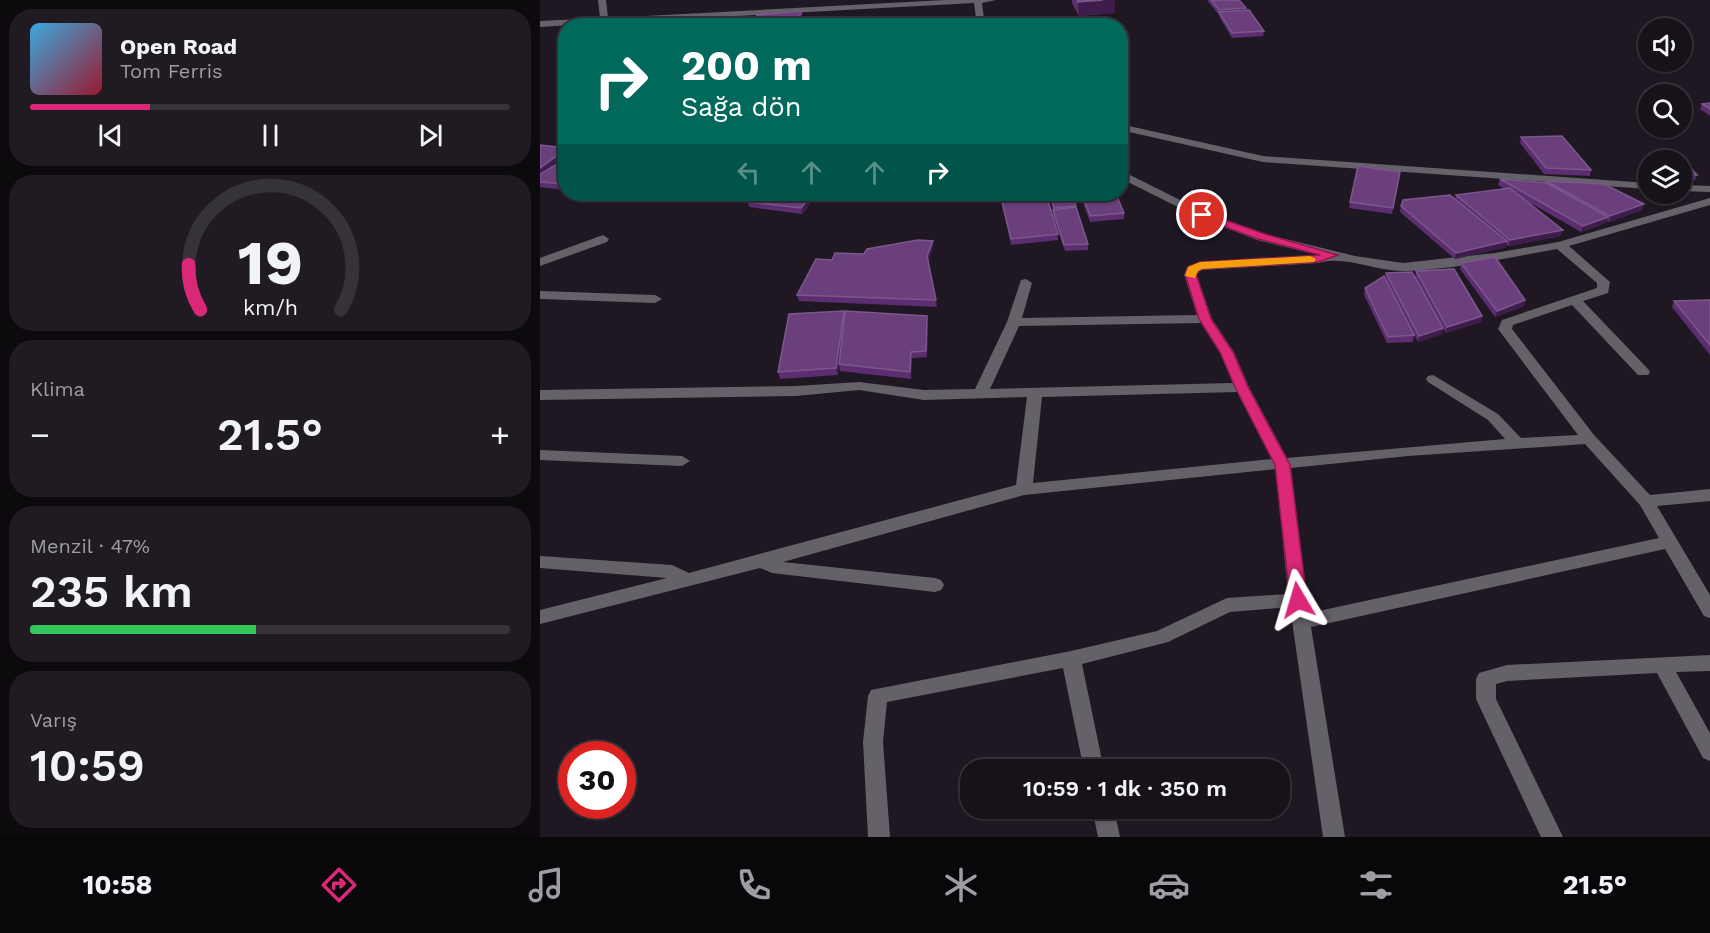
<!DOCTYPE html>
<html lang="tr">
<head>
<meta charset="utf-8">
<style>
	:root { --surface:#17121a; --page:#201b23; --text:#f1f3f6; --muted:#9e9ea2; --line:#363239; --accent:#db2777 }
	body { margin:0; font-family:"Work Sans",sans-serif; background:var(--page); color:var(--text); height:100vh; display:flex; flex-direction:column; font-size:22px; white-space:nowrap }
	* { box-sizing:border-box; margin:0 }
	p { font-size:20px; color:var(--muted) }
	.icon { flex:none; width:33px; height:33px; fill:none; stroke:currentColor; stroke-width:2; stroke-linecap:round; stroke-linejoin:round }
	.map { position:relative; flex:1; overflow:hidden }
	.drawer { display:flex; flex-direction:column; gap:9px; padding:9px; background:#0d0a0e; width:540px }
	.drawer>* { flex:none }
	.hud { position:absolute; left:18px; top:18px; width:570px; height:183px; border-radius:24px; box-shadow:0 2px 4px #0004,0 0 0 2px var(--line); background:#00695c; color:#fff; overflow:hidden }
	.controls { position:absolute; left:1098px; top:18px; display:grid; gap:12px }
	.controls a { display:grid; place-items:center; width:54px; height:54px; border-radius:50%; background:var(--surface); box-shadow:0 2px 4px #0004,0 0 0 2px var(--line); font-size:30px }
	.speed { position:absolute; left:18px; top:741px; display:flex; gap:12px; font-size:30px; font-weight:700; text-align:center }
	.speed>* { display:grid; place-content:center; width:78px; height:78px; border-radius:50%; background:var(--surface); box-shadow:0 2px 4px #0004,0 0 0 2px var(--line); line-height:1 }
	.speed .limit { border:9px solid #d22; background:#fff; color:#111 }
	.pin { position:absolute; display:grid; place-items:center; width:51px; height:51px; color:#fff; margin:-26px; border:3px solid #fff; border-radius:50%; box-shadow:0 2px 6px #0007 }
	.me { position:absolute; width:66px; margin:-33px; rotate:353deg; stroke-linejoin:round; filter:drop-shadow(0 0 4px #0008) }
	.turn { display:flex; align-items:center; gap:21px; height:126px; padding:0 24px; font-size:27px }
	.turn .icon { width:78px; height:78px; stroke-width:2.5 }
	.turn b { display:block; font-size:42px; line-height:51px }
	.lanes { display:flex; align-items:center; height:57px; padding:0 24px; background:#0003; justify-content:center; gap:30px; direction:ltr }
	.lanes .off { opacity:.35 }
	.big { font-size:45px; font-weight:600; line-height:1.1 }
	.drawer .card { flex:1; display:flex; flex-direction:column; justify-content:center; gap:9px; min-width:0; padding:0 21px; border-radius:24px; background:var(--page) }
	.drawer .dial { align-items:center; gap:0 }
	.dial svg { height:156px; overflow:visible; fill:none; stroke:var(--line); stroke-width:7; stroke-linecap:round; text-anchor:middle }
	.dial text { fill:var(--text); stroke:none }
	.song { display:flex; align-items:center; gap:18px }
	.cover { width:72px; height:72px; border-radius:9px; background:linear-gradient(135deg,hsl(200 70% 55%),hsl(350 70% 35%)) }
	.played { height:6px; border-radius:3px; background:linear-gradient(90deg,var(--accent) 25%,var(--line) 25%) }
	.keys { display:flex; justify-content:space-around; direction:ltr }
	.heat { display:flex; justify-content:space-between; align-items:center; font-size:33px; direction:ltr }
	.charge { height:9px; border-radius:4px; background:linear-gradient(90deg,#34c759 47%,var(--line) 0) }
	.trip { position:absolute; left:420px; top:759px; width:330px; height:60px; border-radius:24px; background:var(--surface); box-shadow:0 2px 4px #0004,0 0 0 2px var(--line); font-weight:600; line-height:60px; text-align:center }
	.dock { display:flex; height:96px; justify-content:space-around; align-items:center; background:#09070a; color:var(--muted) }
	.dock .icon { width:42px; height:42px }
	.dock .on { color:var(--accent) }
	.dock b { font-size:27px; color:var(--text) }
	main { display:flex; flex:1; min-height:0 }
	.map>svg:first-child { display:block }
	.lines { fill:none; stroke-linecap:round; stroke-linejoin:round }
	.minor { fill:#656168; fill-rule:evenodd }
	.wall { fill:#5c2d70 }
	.shaded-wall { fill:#3e1d4c }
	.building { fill:#6a3f7c; stroke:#7c578c; stroke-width:1.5 }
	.route { fill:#db2777; stroke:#8e194d; stroke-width:1.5 }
	.slow { fill:#f59e0b }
</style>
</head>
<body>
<main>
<section class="drawer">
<div class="card">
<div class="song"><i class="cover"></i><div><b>Open Road</b><p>Tom Ferris</p></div></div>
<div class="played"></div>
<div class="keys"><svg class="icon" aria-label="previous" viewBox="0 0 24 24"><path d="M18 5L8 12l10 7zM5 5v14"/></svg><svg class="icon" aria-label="pause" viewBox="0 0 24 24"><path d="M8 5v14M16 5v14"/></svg><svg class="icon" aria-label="next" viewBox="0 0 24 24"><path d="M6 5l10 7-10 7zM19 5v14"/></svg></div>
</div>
<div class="card dial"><svg viewBox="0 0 100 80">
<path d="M14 69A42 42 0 1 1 86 69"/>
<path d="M14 69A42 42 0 0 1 8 46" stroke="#db2777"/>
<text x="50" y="56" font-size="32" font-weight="700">19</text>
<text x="50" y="72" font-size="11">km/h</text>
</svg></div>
<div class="card"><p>Klima</p>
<div class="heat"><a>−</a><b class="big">21.5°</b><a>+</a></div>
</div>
<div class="card"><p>Menzil · 47%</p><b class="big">235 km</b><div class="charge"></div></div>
<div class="card"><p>Varış</p><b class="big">10:59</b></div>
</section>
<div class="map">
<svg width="1170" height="837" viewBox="0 0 1170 837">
	<rect width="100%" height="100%" fill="#1f1823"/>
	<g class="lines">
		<!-- minor -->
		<g class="minor">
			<polygon points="58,0 66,0 68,18 405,0 456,0 442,3 445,26 437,26 434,3 69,23 69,26 61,26 60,23 0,27 0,21 60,18"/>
			<polygon points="580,124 723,156 1108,183 1108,189 723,162 580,130"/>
			<path d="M 580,170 L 666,213 L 725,234 L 815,256 L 863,263 L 955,253 L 1018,242 L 1170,198 L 1170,205 L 1029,246 L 1070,282 L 1068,293 L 1043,301 L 1108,369 L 1110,372 L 1108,375 L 1098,375 L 1032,305 L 973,325 L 972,329 L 1054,435 L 1110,495 L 1170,489 L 1170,501 L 1117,506 L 1170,595 L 1170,618 L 1164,616 L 1125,549 L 771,627 L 805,837 L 783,837 L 750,607 L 690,612 L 628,642 L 542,664 L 564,770 L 544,770 L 523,668 L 347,702 L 343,742 L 350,837 L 328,837 L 323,742 L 328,696 L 331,690 L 531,651 L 617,631 L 687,598 L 748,594 L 736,469 L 484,495 L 243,562 L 395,578 L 401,580 L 404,585 L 401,590 L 395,592 L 232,573 L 220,568 L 0,624 L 0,610 L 127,578 L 0,568 L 0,556 L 132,565 L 149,573 L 476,485 L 487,397 L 384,400 L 319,390 L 256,396 L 0,400 L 0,390 L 256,386 L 319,382 L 384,390 L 435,389 L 467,322 L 481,280 L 486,279 L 492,283 L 482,318 L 657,315 L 644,274 L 648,266 L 660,262 L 779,255 L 717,240 L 658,217 L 580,178 ZM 1017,249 L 1057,283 L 1057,288 L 962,320 L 958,329 L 1038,435 L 981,438 L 958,414 L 893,375 L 888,376 L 886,379 L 888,382 L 948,420 L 965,439 L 747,458 L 709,387 L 694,352 L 672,319 L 656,274 L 662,270 L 778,263 C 807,255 835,272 865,271 C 916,269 967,258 1017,249 ZM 661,323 L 680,352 L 693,383 L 450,389 L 479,326 ZM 697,392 L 732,459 L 493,483 L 502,397 ZM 1045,444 L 1100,505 L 1119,538 L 769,613 L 751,468 L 868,456 Z"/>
			<polygon points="1142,185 1170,186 1170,192 1142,191"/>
			<polygon points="63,235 69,239 67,242 0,266 0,258"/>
			<polygon points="0,291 115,295 122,299 115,303 0,299"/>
			<polygon points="0,450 142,456 150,461 142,466 0,460"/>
			<polygon points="1170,655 1170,671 1136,672 1170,733 1170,761 1163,758 1117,673 967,681 956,684 956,699 1023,837 1001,837 936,699 936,679 939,673 967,665"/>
			<polygon points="552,808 574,808 580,837 558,837"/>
		</g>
	</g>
	<!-- wall -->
	<g class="wall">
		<polygon points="532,0 575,0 575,13 539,16 532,3"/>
		<polygon points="667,0 699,0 706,8 705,10 724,31 723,36 692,38 679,16 679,15"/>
		<polygon points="1170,103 1170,116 1160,109 1162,104"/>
		<polygon points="981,137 1051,170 1050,176 1004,174 980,143"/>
		<polygon points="0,145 12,167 26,159 26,190 0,187"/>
		<polygon points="1111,153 1140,156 1157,175 1155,180 1142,181 1142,160 1110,160 1109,159"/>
		<polygon points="860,172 852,214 809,208 810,202"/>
		<polygon points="960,179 1006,183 1006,181 1104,204 1102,210 1069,222 1067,221 1066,223 1041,232 985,200 1021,236 969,246 966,245 966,247 915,259 860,212 861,206 915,199 916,195 965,189 958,185"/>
		<polygon points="278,194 262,214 209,207 208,202"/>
		<polygon points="460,194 518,234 518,240 471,245"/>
		<polygon points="509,194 532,194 536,208 548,244 548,250 525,251 513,216 513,210"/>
		<polygon points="540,194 576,194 584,213 584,219 550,222"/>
		<polygon points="393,247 388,262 397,307 259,301 257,295 292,260 324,254"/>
		<polygon points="921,263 985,300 984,306 955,317 920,269"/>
		<polygon points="876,271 942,316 941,322 906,333 903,328 902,334 878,342 874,335 873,342 847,343 824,295 825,288 845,279 846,273 875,277"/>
		<polygon points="1170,300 1170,355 1132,307 1134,301"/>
		<polygon points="304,311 305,316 388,322 387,357 372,358 371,379 300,371 299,365 298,375 240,379 238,372"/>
	</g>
	<!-- shaded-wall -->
	<g class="shaded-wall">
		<polygon points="563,0 575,0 575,13 539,16 538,2"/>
		<polygon points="706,8 705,13 679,12 679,10"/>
		<polygon points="262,11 263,16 257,26 254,26"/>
		<polygon points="26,149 26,156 0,176 0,168"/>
		<polygon points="272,194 278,194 262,214 261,208"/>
		<polygon points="1104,204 1102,210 1069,222 1070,216"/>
		<polygon points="1068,217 1066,223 1041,232 1043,226"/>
		<polygon points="1023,230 1021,236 969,246 970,240"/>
		<polygon points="393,241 393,247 387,263 387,256"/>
		<polygon points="967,241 966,247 915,259 916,253"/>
		<polygon points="985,300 984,306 955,317 957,311"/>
		<polygon points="304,311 305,317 298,375 296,368"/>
		<polygon points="387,316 388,322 387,357 386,351"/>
		<polygon points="942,316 941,322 906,333 907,327"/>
		<polygon points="903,328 902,334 878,342 879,336"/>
		<polygon points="371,352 372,358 371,379 370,372"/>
	</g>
	<!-- building -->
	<g class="building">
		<polygon points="537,0 563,0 538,2"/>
		<polygon points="671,0 699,0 706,8 679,10"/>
		<polygon points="709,10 724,31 692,33 679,12"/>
		<polygon points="262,11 254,26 210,26 217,15"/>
		<polygon points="1170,103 1170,109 1162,104"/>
		<polygon points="1022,136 1051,170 1006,168 981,137"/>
		<polygon points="0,145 26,148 26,149 0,168"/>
		<polygon points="1111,153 1140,156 1157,175 1142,175 1142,160 1117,160"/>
		<polygon points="26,159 26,184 0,182 0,174"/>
		<polygon points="818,166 860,172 853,208 810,202"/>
		<polygon points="960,179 1007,183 1068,217 1043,226"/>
		<polygon points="1006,181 1064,184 1104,204 1070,216"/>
		<polygon points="970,188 1023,230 970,240 916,195"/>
		<polygon points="215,194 272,194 261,208 208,202"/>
		<polygon points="460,194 506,194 518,234 471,239"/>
		<polygon points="510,194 532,194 536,206 514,208"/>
		<polygon points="542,194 576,194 584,213 550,216"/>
		<polygon points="910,195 967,241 916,253 861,206 863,200"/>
		<polygon points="536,207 548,244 524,245 513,210"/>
		<polygon points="378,240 393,241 387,256 396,300 257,295 276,259 292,260 295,253 324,254 327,249"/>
		<polygon points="955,257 985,300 957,311 921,263"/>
		<polygon points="914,269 942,316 907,327 876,271"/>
		<polygon points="872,272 903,328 879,336 846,273"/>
		<polygon points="844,276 874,335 848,337 825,288"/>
		<polygon points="1170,300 1170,345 1134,301"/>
		<polygon points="304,311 296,368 238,372 249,314"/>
		<polygon points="305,311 387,316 386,351 371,352 370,372 299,364"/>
	</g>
	<!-- route -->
	<polygon class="route" points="658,213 665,213 725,234 798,255 778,262 662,269 656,274 671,319 693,352 708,387 750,465 767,600 758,606 750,600 735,465 695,387 680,352 659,319 645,274 648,267 660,262 780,255 718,239 658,217"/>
	<!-- slow -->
	<polygon class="slow" points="770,256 776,259 774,262 662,269 658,271 655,278 645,276 648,267 660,262"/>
</svg>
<div class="controls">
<a><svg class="icon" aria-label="sound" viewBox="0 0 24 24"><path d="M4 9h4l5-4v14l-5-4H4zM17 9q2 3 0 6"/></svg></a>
<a><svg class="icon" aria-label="search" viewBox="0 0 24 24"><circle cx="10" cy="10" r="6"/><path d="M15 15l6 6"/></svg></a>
<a><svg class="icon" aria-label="layers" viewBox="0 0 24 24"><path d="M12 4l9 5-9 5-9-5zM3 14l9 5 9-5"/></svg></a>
</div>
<div class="speed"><div class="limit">30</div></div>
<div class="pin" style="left:662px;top:215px;background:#d93025"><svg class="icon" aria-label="arrive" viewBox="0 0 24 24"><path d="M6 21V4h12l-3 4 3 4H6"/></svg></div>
<svg class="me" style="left:758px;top:600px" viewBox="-20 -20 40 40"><path d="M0-17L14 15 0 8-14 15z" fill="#db2777" stroke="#fff" stroke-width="4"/></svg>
<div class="trip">10:59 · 1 dk · 350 m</div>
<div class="hud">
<div class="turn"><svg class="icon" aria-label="right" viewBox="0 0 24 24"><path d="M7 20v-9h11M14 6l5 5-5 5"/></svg><div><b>200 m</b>Sağa dön</div></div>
<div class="lanes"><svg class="icon off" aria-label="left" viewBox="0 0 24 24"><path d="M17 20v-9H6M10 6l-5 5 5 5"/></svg><svg class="icon off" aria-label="ahead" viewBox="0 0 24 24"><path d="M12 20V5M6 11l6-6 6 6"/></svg><svg class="icon off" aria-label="ahead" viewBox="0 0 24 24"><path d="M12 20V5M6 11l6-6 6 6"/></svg><svg class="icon" aria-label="right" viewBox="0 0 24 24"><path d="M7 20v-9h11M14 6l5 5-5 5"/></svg></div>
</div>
</div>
</main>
<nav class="dock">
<b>10:58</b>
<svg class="icon on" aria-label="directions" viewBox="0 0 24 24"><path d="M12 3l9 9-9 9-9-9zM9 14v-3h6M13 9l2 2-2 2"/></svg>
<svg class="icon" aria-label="music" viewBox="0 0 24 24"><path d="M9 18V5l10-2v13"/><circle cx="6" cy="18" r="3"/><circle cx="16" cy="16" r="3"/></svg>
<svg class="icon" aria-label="phone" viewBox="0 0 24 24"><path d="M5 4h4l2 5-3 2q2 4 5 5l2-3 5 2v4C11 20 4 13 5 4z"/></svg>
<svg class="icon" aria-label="climate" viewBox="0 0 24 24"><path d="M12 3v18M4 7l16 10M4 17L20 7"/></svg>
<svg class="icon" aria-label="car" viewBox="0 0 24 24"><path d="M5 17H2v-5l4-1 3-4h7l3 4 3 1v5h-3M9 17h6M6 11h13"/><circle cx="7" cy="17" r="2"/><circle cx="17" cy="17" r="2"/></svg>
<svg class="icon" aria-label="filters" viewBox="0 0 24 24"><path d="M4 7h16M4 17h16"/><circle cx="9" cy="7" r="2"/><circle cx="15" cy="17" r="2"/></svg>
<b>21.5°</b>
</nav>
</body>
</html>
